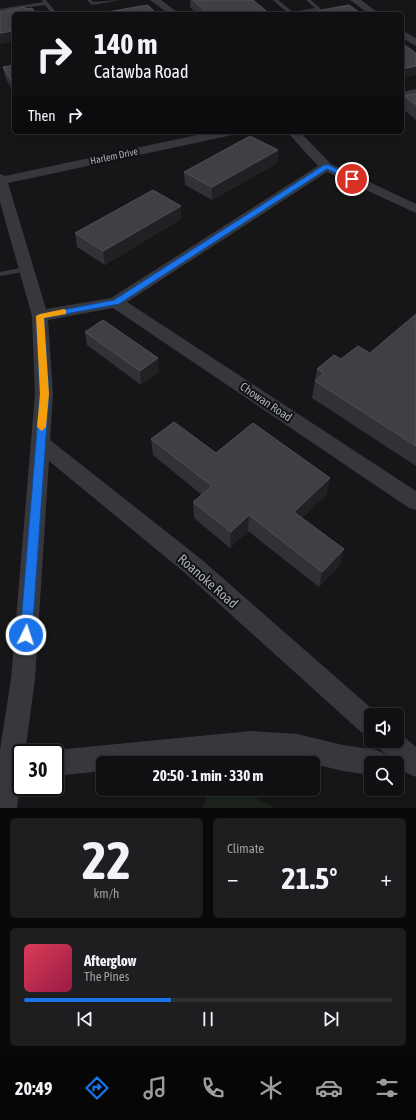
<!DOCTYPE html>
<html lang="en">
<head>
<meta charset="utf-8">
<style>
	:root { --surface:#101012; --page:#1e1e20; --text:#f1f3f6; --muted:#9c9d9f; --line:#303032; --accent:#1a73e8 }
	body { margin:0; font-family:"Asap Condensed",sans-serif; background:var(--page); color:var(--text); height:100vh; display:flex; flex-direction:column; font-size:15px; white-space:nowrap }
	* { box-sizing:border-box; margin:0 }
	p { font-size:13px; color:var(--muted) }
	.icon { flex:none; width:22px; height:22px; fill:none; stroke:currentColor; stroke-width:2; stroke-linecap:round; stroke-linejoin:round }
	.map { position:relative; height:808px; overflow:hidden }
	.side { display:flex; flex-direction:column; gap:10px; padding:10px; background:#09090a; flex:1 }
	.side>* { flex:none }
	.top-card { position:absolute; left:12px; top:12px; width:392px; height:122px; border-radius:6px; box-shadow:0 2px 6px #0003,0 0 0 1px var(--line); background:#101012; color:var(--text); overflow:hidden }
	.tools { position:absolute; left:364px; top:708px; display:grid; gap:8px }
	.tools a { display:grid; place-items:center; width:40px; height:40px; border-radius:6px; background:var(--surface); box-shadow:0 2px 6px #0003,0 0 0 1px var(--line); font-size:20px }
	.speed { position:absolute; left:12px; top:744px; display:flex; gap:8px; font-size:20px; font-weight:700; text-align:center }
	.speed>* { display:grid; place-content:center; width:52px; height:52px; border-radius:50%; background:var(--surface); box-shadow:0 2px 6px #0003,0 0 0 1px var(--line); line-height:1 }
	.speed .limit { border:2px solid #111; border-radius:6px; background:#fff; color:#111 }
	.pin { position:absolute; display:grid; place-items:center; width:34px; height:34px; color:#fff; margin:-17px; border:2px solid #fff; border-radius:50%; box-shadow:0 1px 4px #0007 }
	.me { position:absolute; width:44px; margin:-22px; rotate:4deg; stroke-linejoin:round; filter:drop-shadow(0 0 3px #0008) }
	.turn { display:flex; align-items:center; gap:14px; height:84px; padding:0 16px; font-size:18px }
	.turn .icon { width:52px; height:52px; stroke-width:2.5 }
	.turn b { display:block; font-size:28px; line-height:34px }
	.then { display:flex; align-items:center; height:38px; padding:0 16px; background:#0003; gap:8px; font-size:15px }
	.big { font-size:30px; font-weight:700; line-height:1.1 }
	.side .widget { flex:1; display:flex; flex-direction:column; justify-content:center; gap:6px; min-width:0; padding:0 14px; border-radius:6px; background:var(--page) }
	.side .dial { align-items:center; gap:0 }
	.dial b { font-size:52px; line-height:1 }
	.song { display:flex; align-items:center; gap:12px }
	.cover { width:48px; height:48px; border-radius:6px; background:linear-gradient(135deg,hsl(350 70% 55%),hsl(340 70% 35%)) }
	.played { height:4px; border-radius:2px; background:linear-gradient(90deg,var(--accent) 40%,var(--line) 40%) }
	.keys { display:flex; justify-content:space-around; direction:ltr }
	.heat { display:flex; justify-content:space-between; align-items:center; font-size:22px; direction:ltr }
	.side .tiles { flex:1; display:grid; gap:10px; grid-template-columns:1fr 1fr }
	.widget:last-child { grid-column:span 2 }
	.trip { position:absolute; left:96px; top:756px; width:224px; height:40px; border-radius:6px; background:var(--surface); box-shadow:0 2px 6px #0003,0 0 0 1px var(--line); font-weight:700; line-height:40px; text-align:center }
	.dock { display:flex; height:64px; justify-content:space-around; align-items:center; background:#060607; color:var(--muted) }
	.dock .icon { width:28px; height:28px }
	.dock .selected { color:var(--accent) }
	.dock b { font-size:18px; color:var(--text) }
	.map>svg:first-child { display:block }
	.green { fill:#1c231d }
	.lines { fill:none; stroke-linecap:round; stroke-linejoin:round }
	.lane { fill:#37383d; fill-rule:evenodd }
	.street { fill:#37383d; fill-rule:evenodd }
	.wall { fill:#323236 }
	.shaded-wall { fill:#212124 }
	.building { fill:#3f3f44; stroke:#4f5156 }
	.route { fill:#1a73e8; stroke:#114b97 }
	.slow { fill:#f59e0b }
	.labels { text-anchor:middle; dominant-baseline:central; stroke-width:4; stroke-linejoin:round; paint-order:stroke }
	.far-street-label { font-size:10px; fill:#a8adb8; stroke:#111113 }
	.street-label { font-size:12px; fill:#a8adb8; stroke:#111113 }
	.near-street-label { font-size:14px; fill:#a8adb8; stroke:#111113 }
</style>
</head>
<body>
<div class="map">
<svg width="416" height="808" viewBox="0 0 416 808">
	<rect width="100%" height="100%" fill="#161618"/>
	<!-- green -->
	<polygon class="green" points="244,791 274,808 202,808 209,792"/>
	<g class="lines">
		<!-- lane -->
		<g class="lane">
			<polygon points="42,0 46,0 57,14 52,14 45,5 0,11 0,9 43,2"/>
			<polygon points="87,0 91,0 93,2 121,0 92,5"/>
			<polygon points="273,0 278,0 293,12 315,8 306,0 311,0 321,9 300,14 289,14"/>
			<polygon points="26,267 30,269 29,271 0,276 0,272"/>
		</g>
		<!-- street -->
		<g class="street">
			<polygon points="150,0 161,0 180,14 169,14"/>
			<polygon points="350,0 361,0 380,14 369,14"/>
			<polygon points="402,30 416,38 416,46 402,38"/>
			<polygon points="416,89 416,95 402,98 402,92"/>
			<polygon points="211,132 234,132 232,135 228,136 8,183 46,309 111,298 318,166 287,132 300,132 331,164 416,204 416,213 327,172 127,302 416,491 416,510 409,508 113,308 48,320 53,394 50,440 201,559 379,715 371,715 371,736 362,733 185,573 49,461 35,679 25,753 21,753 21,780 17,808 0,808 0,750 11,679 35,394 32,316 0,202 0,174 5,176"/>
			<polygon points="251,731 297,734 343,745 377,750 386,754 381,750 377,741 397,741 397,731 416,747 416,777 407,773 386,754 390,763 371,763 371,775 343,771 297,760 251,757 176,763 103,763 103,771 55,776 55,753 48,753 55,750"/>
		</g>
	</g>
	<!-- wall -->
	<g class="wall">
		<polygon points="190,0 253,0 270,14 197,14 190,7"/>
		<polygon points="14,65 14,93 6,79 3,67"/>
		<polygon points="416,94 416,120 402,108 404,96"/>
		<polygon points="278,150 277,163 212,200 185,185 184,172"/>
		<polygon points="181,219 105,265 77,247 75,233"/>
		<polygon points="416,314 416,466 312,398 317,369 341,359 370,353"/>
		<polygon points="85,332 159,372 141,385 87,345"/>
		<polygon points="151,439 216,453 327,494 302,518 340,565 319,587 248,531 230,548 194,518 193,502 202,495 153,455"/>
	</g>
	<!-- shaded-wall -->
	<g class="shaded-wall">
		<polygon points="13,31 14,42 0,44 0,33"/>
		<polygon points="416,66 416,75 402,78 402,69"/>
		<polygon points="278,150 277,163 212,200 212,187"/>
		<polygon points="181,206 181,219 105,265 103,251"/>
		<polygon points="158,358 159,372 141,385 140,371"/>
		<polygon points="330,478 327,494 292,528 294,512"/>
		<polygon points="249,515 248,531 230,548 231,532"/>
		<polygon points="344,549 340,565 319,587 322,572"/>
	</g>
	<!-- building -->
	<g class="building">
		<polygon points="193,0 253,0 270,14 208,14"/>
		<polygon points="148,5 157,14 95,14"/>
		<polygon points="349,5 362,14 300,14"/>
		<polygon points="24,7 25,9 32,8 36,14 14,14 14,32 13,31 0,33 0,12"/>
		<polygon points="402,43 416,53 416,66 402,69"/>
		<polygon points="14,65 14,85 3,67"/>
		<polygon points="416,94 416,105 404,96"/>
		<polygon points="250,136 278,150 212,187 184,172"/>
		<polygon points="153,190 181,206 103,251 75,233"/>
		<polygon points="416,314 416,446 315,381 324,373 317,369 334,355 341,359 358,346 370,353"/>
		<polygon points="103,320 158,358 140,371 85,332"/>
		<polygon points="174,422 216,453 253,423 330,478 294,512 344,549 322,572 249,515 231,532 193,502 212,486 151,439"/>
	</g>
	<!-- route -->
	<polygon class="route" points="324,165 329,165 355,179 350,180 327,169 119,304 44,318 49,394 32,635 30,639 26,640 22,639 20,635 40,394 36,316 37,315 114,300"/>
	<!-- slow -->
	<polygon class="slow" points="64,309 66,310 66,314 44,318 49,394 46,427 42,431 37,427 40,394 36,316 40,314"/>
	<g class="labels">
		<!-- far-street labels -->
		<g class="far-street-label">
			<text transform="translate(114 156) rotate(-12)">Harlem Drive</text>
		</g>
		<!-- street labels -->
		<g class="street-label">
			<text transform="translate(266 402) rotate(34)">Chowan Road</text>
		</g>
		<!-- near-street labels -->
		<g class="near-street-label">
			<text transform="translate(208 581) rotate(41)">Roanoke Road</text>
		</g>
	</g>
</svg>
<div class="tools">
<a><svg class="icon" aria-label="sound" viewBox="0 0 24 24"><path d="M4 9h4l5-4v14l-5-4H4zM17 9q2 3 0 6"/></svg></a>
<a><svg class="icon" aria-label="search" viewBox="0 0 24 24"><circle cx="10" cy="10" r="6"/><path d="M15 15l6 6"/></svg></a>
</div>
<div class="speed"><div class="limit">30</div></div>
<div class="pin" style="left:352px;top:179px;background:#d93025"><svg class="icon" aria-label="arrive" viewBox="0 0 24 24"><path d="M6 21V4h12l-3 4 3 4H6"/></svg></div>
<svg class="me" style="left:26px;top:635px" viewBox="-20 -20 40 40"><circle r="17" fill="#1a73e8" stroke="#fff" stroke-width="3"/><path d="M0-11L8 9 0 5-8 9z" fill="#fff"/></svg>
<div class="trip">20:50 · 1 min · 330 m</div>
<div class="top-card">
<div class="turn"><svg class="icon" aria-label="right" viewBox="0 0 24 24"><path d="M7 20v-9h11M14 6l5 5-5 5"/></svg><div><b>140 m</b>Catawba Road</div></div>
<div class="then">Then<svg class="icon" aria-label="right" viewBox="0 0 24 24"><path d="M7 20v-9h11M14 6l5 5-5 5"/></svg></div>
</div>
</div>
<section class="side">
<div class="tiles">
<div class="widget dial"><b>22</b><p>km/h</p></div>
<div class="widget"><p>Climate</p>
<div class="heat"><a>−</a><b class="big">21.5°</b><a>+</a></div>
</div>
<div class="widget">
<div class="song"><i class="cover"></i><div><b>Afterglow</b><p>The Pines</p></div></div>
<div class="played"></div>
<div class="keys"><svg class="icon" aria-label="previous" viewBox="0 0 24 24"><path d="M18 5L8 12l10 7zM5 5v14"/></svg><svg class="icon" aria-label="pause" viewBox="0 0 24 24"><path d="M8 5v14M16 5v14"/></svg><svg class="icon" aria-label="next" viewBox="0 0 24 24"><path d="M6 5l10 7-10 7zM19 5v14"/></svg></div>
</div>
</div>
</section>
<nav class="dock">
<b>20:49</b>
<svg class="icon selected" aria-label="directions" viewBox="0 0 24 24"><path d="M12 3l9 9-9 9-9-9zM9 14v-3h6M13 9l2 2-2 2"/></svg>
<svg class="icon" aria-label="music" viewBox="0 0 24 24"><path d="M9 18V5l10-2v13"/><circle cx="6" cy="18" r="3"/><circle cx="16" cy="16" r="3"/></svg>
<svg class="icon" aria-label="phone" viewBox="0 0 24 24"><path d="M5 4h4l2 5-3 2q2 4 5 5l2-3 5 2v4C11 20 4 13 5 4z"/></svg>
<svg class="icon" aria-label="climate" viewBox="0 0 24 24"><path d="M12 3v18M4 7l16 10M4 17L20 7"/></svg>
<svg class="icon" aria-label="car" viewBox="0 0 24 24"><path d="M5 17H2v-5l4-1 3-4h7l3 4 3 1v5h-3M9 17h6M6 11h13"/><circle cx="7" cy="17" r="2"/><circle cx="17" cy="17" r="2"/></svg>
<svg class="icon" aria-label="filters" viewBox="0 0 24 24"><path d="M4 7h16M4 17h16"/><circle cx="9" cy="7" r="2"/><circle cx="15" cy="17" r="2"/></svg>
</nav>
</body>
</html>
